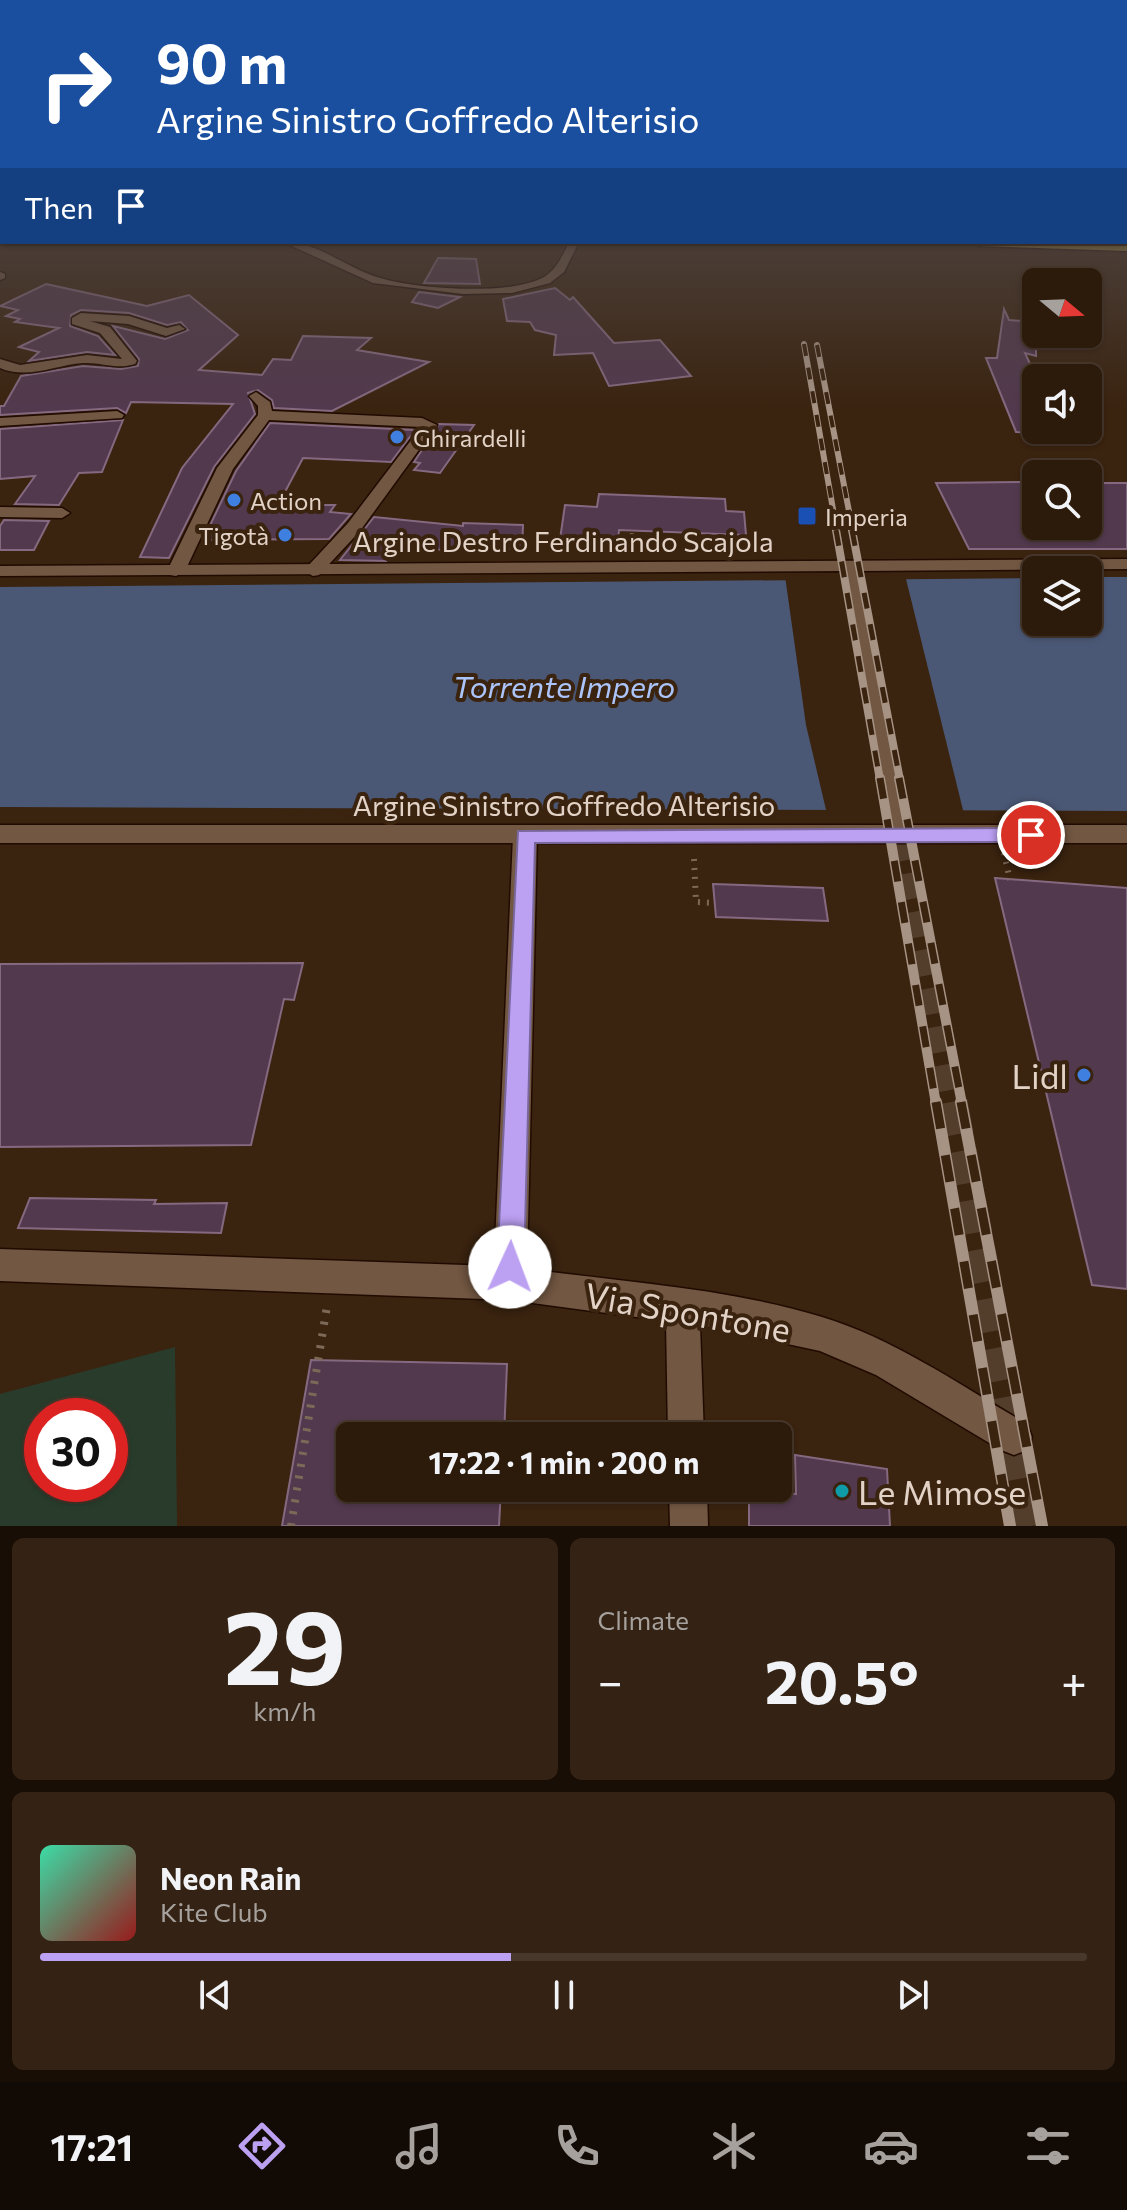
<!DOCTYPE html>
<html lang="en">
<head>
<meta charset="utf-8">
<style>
	:root { --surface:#2c1a0b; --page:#342314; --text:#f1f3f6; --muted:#a6a19d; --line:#48382c; --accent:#bca0f2 }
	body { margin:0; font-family:Commissioner,sans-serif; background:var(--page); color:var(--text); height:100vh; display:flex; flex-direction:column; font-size:30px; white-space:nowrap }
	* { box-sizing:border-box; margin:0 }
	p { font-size:26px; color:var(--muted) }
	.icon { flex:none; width:44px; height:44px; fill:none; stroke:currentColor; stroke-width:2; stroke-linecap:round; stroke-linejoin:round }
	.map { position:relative; height:1526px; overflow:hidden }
	.sheet { display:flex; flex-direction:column; gap:12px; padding:12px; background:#180e06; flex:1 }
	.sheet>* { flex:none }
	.hud { position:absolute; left:0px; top:0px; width:1128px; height:244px; box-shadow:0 2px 6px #0004,0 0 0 2px var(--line); background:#1a4fa0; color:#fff; overflow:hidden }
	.needle { width:52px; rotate:109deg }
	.buttons { position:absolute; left:1022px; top:268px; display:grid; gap:16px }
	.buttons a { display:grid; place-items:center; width:80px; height:80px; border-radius:12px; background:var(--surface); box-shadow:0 2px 6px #0004,0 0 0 2px var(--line); font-size:40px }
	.speed { position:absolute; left:24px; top:1398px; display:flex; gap:16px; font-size:40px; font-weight:700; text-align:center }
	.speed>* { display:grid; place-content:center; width:104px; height:104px; border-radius:50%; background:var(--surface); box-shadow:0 2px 6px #0004,0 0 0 2px var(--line); line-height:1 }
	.speed .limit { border:12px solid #d22; background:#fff; color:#111 }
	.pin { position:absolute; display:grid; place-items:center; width:68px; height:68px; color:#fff; margin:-34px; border:4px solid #fff; border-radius:50%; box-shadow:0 2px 8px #0007 }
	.me { position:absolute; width:88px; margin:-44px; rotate:2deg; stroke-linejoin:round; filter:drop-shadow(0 0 6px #0008) }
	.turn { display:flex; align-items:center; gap:28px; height:168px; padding:0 24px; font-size:36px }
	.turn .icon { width:104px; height:104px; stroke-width:2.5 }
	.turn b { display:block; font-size:56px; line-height:68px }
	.then { display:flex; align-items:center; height:76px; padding:0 24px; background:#0003; gap:16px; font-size:30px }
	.big { font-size:60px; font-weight:700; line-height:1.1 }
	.sheet .tile { flex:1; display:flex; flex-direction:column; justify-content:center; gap:12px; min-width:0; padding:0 28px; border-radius:12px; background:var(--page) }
	.sheet .dial { align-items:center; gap:0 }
	.dial b { font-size:104px; line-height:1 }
	.song { display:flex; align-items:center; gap:24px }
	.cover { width:96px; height:96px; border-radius:12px; background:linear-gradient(135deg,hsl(160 70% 55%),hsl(0 70% 35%)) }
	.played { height:8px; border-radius:4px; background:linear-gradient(90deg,var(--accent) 45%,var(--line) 45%) }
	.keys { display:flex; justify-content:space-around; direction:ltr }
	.heat { display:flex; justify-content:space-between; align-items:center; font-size:44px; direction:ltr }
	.sheet .tiles { flex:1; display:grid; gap:12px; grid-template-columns:1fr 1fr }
	.tile:last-child { grid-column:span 2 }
	.trip { position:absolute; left:336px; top:1422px; width:456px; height:80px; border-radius:12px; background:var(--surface); box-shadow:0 2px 6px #0004,0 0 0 2px var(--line); font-weight:700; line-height:80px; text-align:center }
	.tab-bar { display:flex; height:128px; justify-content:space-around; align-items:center; background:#120a04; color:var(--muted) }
	.tab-bar .icon { width:56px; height:56px }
	.tab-bar .current { color:var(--accent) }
	.tab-bar b { font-size:36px; color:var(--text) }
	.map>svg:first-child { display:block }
	.green { fill:#293c2c; fill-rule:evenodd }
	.water { fill:#4b5875 }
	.pier { fill:#3a230f }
	.building { fill:#52394d; stroke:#856980; stroke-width:2 }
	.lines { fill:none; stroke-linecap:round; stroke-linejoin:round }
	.secondary-tunnel-far1 { stroke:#533d2b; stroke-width:26; stroke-dasharray:26 13; stroke-linecap:butt }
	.secondary-tunnel { stroke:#533d2b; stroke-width:33; stroke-dasharray:33 17; stroke-linecap:butt }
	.minor-casing { stroke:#210b00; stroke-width:3 }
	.tertiary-casing { stroke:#210b00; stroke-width:3 }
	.secondary-casing { stroke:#210b00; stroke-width:3 }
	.motorway-casing { stroke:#210b00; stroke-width:3 }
	.path-far2 { stroke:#7d6958; stroke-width:4; stroke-dasharray:2 5; stroke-linecap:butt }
	.path-far1 { stroke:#7d6958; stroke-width:6; stroke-dasharray:2 7; stroke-linecap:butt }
	.path { stroke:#7d6958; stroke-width:8; stroke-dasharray:3 9; stroke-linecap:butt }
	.minor { fill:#725742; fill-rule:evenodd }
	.tertiary { fill:#725742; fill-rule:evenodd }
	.secondary { fill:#725742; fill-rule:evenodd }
	.motorway { fill:#ae983c; fill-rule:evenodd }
	.rail-far3-casing { stroke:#a69384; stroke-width:6 }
	.rail-far2-casing { stroke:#a69384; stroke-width:8 }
	.rail-far1-casing { stroke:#a69384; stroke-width:10 }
	.rail-casing { stroke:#a69384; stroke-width:12 }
	.rail-far3 { stroke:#3a230f; stroke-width:4; stroke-dasharray:12; stroke-linecap:butt }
	.rail-far2 { stroke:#3a230f; stroke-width:5; stroke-dasharray:16; stroke-linecap:butt }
	.rail-far1 { stroke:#3a230f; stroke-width:7; stroke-dasharray:21; stroke-linecap:butt }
	.rail { stroke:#3a230f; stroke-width:9; stroke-dasharray:27; stroke-linecap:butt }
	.route { fill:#bca0f2; stroke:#7a689d; stroke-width:2 }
	.shop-dot { fill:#3f7fe0; stroke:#3a230f; stroke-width:3 }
	.transit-dot { fill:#1a4fb4; stroke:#3a230f; stroke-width:3 }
	.culture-dot { fill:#0f9aa8; stroke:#3a230f; stroke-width:3 }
	.labels { text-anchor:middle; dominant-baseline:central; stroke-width:8; stroke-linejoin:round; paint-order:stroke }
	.far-poi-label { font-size:24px; fill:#e3d3c7; stroke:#3a230f; text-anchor:start }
	.street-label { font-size:28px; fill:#e3d3c7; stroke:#3a230f }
	.water-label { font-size:30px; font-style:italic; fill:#abc5fa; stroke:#3a230f }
	.near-poi-label { font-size:34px; fill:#e3d3c7; stroke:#3a230f; text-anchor:end }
	.near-street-label { font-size:34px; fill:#e3d3c7; stroke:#3a230f }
</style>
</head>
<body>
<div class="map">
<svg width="1127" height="1526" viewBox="0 0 1127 1526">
	<rect width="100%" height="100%" fill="#3a230f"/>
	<!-- green -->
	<path class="green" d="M 175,1347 L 177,1526 L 0,1526 L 0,1394 ZM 42,1416 L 110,1416 L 110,1484 L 42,1484 Z"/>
	<!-- water -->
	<polygon class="water" points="1088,577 1127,577 1127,811 0,807 0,587 1036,578 1036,622 1088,622"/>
	<!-- pier -->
	<polygon class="pier" points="905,575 964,814 827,814 806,725 785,576"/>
	<!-- building -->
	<g class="building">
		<polygon points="438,258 476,259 480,284 424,283"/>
		<polygon points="46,284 147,306 189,295 238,335 199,370 262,375 273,359 291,360 303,336 371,338 357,350 429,362 332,411 274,408 272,400 258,390 248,393 255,414 214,467 169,558 140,557 182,468 233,404 131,402 126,413 117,408 0,415 0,406 4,406 21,376 83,366 121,369 138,366 139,359 113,326 165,339 188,330 181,322 167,325 129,313 81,310 71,315 70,326 98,336 115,355 87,352 29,361 39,352 19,347 59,328 15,322 20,319 6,316 18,310 0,306"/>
		<polygon points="555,288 570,300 573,297 614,343 660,340 691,376 609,386 593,353 554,355 556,335 535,330 530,322 507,321 503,299"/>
		<polygon points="419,292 460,297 438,308 412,302"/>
		<polygon points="1004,309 1009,320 1036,322 1036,356 1025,353 1036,377 1036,433 1016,432 986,358 997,358"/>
		<polygon points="123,420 102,472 79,473 59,505 15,504 35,476 0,479 0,429"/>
		<polygon points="270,423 415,430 391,462 303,458 278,505 335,505 330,512 351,514 329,539 203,540 236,471"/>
		<polygon points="439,424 474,425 440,473 414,470 420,463 414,462"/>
		<polygon points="1020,482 1036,509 1036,526 1080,526 1088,536 1088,483 1127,483 1127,549 969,549 936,483"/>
		<polygon points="599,494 725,499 726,511 744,512 746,535 619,530 618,542 560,539 565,505 597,507"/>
		<polygon points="374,517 463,526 463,523 523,525 522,549 390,550 386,561 340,560"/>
		<polygon points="4,520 49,521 34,550 0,550 0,526"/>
		<polygon points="995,878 1127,888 1127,1289 1092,1285"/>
		<polygon points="713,884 823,888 828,921 716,917"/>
		<polygon points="303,963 294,1000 284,999 251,1145 0,1147 0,964"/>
		<polygon points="30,1198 156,1200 154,1204 227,1203 221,1233 18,1228"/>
		<polygon points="311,1360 507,1364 504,1436 350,1436 350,1488 501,1488 499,1526 282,1526"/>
		<polygon points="795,1455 887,1469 890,1526 749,1526 749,1488 796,1494"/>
	</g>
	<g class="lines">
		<!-- secondary-tunnel-far1 -->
		<polyline class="secondary-tunnel-far1" points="900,835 951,1104"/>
		<!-- secondary-tunnel -->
		<polyline class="secondary-tunnel" points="951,1102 1031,1526"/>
		<defs>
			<g id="minor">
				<rect x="0" y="217" width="2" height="6"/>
				<polygon points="0,272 5,274 5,278 0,280"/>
				<path d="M 81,313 L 129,316 L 167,328 L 179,325 L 185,329 L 166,336 L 128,324 L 90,321 L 110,327 L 137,361 L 135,364 C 116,370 102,362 83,363 C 55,365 28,380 0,368 L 0,359 L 20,365 L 87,355 L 122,359 L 100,333 L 72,324 L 72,318 Z"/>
				<polygon points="256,392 270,402 272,411 422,418 437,425 360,531 319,575 313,576 304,571 307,567 348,523 421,427 269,420 233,469 185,571 176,576 170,575 167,571 217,468 258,415 258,406 249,396"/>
				<polygon points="117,411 124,415 122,418 0,426 0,418"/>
				<polygon points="0,507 62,508 70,513 62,518 0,517"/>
				<path d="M 525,827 L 533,830 L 537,836 L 527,1269 C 624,1282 727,1288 822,1317 C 895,1339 961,1386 1027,1424 L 1032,1437 L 1027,1450 L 1014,1455 L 1001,1450 L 876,1375 L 820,1351 L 704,1326 L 700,1325 L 704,1436 L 668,1436 L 666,1321 L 510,1300 L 0,1281 L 0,1249 L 494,1266 L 513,836 L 517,830 Z"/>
				<polygon points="669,1488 707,1488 708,1526 670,1526"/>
			</g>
			<g id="tertiary">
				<rect x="0" y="232" width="2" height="6"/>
				<path d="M 283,242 C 320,242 345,268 380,278 C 416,289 511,296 544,277 C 557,269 563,255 569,242 L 579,242 L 564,272 L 550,283 L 512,293 L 463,294 L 373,283 Z"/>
			</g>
			<polygon id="secondary" points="1127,559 1127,569 861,571 910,825 1127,825 1127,843 0,843 0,825 887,825 843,571 0,576 0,566"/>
			<polygon id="motorway" points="973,242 1127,243 1127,251 979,246"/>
		</defs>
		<!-- minor casing -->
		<use href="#minor" class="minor-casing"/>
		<!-- tertiary casing -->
		<use href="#tertiary" class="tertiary-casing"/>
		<!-- secondary casing -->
		<use href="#secondary" class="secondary-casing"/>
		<!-- motorway casing -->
		<use href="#motorway" class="motorway-casing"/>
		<!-- path-far2 -->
		<polyline class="path-far2" points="631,549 632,531"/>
		<!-- path-far1 -->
		<g class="path-far1">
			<polyline points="1004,853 1010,880"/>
			<polyline points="694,859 696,902 715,903"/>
		</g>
		<!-- path -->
		<polyline class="path" points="291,1526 327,1306"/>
		<!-- minor -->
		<use href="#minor" class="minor"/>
		<!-- tertiary -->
		<use href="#tertiary" class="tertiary"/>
		<!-- secondary -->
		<use href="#secondary" class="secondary"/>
		<!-- motorway -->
		<use href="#motorway" class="motorway"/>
		<defs>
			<g id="rail-far3">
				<polyline points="804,344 837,532"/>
				<polyline points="817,345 853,532"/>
			</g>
			<g id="rail-far2">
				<polyline points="836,530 880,780"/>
				<polyline points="852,530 900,780"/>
			</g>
			<g id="rail-far1">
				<polyline points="880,778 936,1104"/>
				<polyline points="899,778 962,1104"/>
			</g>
			<g id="rail">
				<polyline points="936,1102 1010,1526"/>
				<polyline points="961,1102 1042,1526"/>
			</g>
		</defs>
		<!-- rail-far3 casing -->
		<use href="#rail-far3" class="rail-far3-casing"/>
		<!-- rail-far2 casing -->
		<use href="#rail-far2" class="rail-far2-casing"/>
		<!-- rail-far1 casing -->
		<use href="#rail-far1" class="rail-far1-casing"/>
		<!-- rail casing -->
		<use href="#rail" class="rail-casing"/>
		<!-- rail-far3 -->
		<use href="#rail-far3" class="rail-far3"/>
		<!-- rail-far2 -->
		<use href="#rail-far2" class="rail-far2"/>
		<!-- rail-far1 -->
		<use href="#rail-far1" class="rail-far1"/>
		<!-- rail -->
		<use href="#rail" class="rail"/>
	</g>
	<!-- sky -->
	<linearGradient id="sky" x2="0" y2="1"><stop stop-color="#201308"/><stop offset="0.48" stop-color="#4f4542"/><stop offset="1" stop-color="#4f4542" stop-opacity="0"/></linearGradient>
	<rect width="1127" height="410" fill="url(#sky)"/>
	<!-- route -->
	<polygon class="route" points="1031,828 1041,835 1031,842 535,843 524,1267 520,1277 510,1281 501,1277 497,1267 518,831"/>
	<!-- markers -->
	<g class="shop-dot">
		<circle cx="397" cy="437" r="8"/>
		<circle cx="234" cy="500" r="8"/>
		<circle cx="285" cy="535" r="8"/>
		<circle cx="1084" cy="1075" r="8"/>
	</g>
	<rect class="transit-dot" x="797" y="506" width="20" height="20" rx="4"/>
	<circle class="culture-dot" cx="842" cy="1491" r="8"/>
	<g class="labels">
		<!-- far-poi labels -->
		<g class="far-poi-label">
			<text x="413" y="437">Ghirardelli</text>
			<text x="250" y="500">Action</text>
			<text x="825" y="516">Imperia</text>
			<text x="269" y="535" text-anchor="end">Tigotà</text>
		</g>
		<!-- street labels -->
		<g class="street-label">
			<text x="563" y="541">Argine Destro Ferdinando Scajola</text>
			<text x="564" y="805">Argine Sinistro Goffredo Alterisio</text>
		</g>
		<!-- water labels -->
		<g class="water-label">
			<text x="564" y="685">Torrente Impero</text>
		</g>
		<!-- near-poi labels -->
		<g class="near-poi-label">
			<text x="1068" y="1075">Lidl</text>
			<text x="858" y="1491" text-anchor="start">Le Mimose</text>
		</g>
		<!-- near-street labels -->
		<g class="near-street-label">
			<text transform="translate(688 1311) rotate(10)">Via Spontone</text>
		</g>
	</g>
</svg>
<div class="buttons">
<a><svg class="needle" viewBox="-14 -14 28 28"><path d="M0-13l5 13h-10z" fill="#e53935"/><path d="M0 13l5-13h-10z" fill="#a6a19d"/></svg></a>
<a><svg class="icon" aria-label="sound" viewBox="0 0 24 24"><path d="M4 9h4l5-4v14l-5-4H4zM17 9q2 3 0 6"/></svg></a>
<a><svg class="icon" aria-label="search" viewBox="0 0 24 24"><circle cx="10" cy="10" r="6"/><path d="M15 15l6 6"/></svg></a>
<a><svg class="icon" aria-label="layers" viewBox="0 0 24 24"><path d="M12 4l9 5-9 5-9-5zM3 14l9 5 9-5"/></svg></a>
</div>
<div class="speed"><div class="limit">30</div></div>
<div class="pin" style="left:1031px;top:835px;background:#d93025"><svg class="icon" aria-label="arrive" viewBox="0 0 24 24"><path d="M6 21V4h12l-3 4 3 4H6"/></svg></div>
<svg class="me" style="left:510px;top:1267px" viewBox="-20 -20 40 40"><circle r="19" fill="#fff"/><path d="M0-13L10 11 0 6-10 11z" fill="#bca0f2"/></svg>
<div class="trip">17:22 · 1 min · 200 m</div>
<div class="hud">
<div class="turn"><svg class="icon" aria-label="right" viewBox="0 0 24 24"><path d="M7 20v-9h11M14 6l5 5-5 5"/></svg><div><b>90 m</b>Argine Sinistro Goffredo Alterisio</div></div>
<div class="then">Then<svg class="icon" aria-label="arrive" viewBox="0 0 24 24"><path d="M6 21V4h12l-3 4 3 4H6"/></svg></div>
</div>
</div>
<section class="sheet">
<div class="tiles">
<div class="tile dial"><b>29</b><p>km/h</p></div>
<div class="tile"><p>Climate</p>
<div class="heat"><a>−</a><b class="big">20.5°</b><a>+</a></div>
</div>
<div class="tile">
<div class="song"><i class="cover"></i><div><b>Neon Rain</b><p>Kite Club</p></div></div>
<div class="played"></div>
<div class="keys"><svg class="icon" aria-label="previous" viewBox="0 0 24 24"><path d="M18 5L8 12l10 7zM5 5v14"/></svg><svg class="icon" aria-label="pause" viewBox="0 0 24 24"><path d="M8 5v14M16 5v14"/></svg><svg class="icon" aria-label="next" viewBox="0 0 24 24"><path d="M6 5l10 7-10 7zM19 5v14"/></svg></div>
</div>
</div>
</section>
<nav class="tab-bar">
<b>17:21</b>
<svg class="icon current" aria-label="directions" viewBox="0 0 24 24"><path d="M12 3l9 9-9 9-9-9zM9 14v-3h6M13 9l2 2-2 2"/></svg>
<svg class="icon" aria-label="music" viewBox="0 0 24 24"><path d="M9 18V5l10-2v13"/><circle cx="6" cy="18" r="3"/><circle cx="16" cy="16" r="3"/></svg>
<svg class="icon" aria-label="phone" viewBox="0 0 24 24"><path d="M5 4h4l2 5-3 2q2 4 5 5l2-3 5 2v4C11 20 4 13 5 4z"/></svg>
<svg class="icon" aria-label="climate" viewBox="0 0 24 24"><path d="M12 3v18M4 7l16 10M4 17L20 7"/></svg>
<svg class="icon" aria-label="car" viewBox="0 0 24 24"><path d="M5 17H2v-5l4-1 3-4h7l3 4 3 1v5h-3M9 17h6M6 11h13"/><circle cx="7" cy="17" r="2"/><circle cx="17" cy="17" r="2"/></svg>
<svg class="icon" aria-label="filters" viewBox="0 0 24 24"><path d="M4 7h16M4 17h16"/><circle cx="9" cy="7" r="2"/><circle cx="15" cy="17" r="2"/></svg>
</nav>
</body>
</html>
